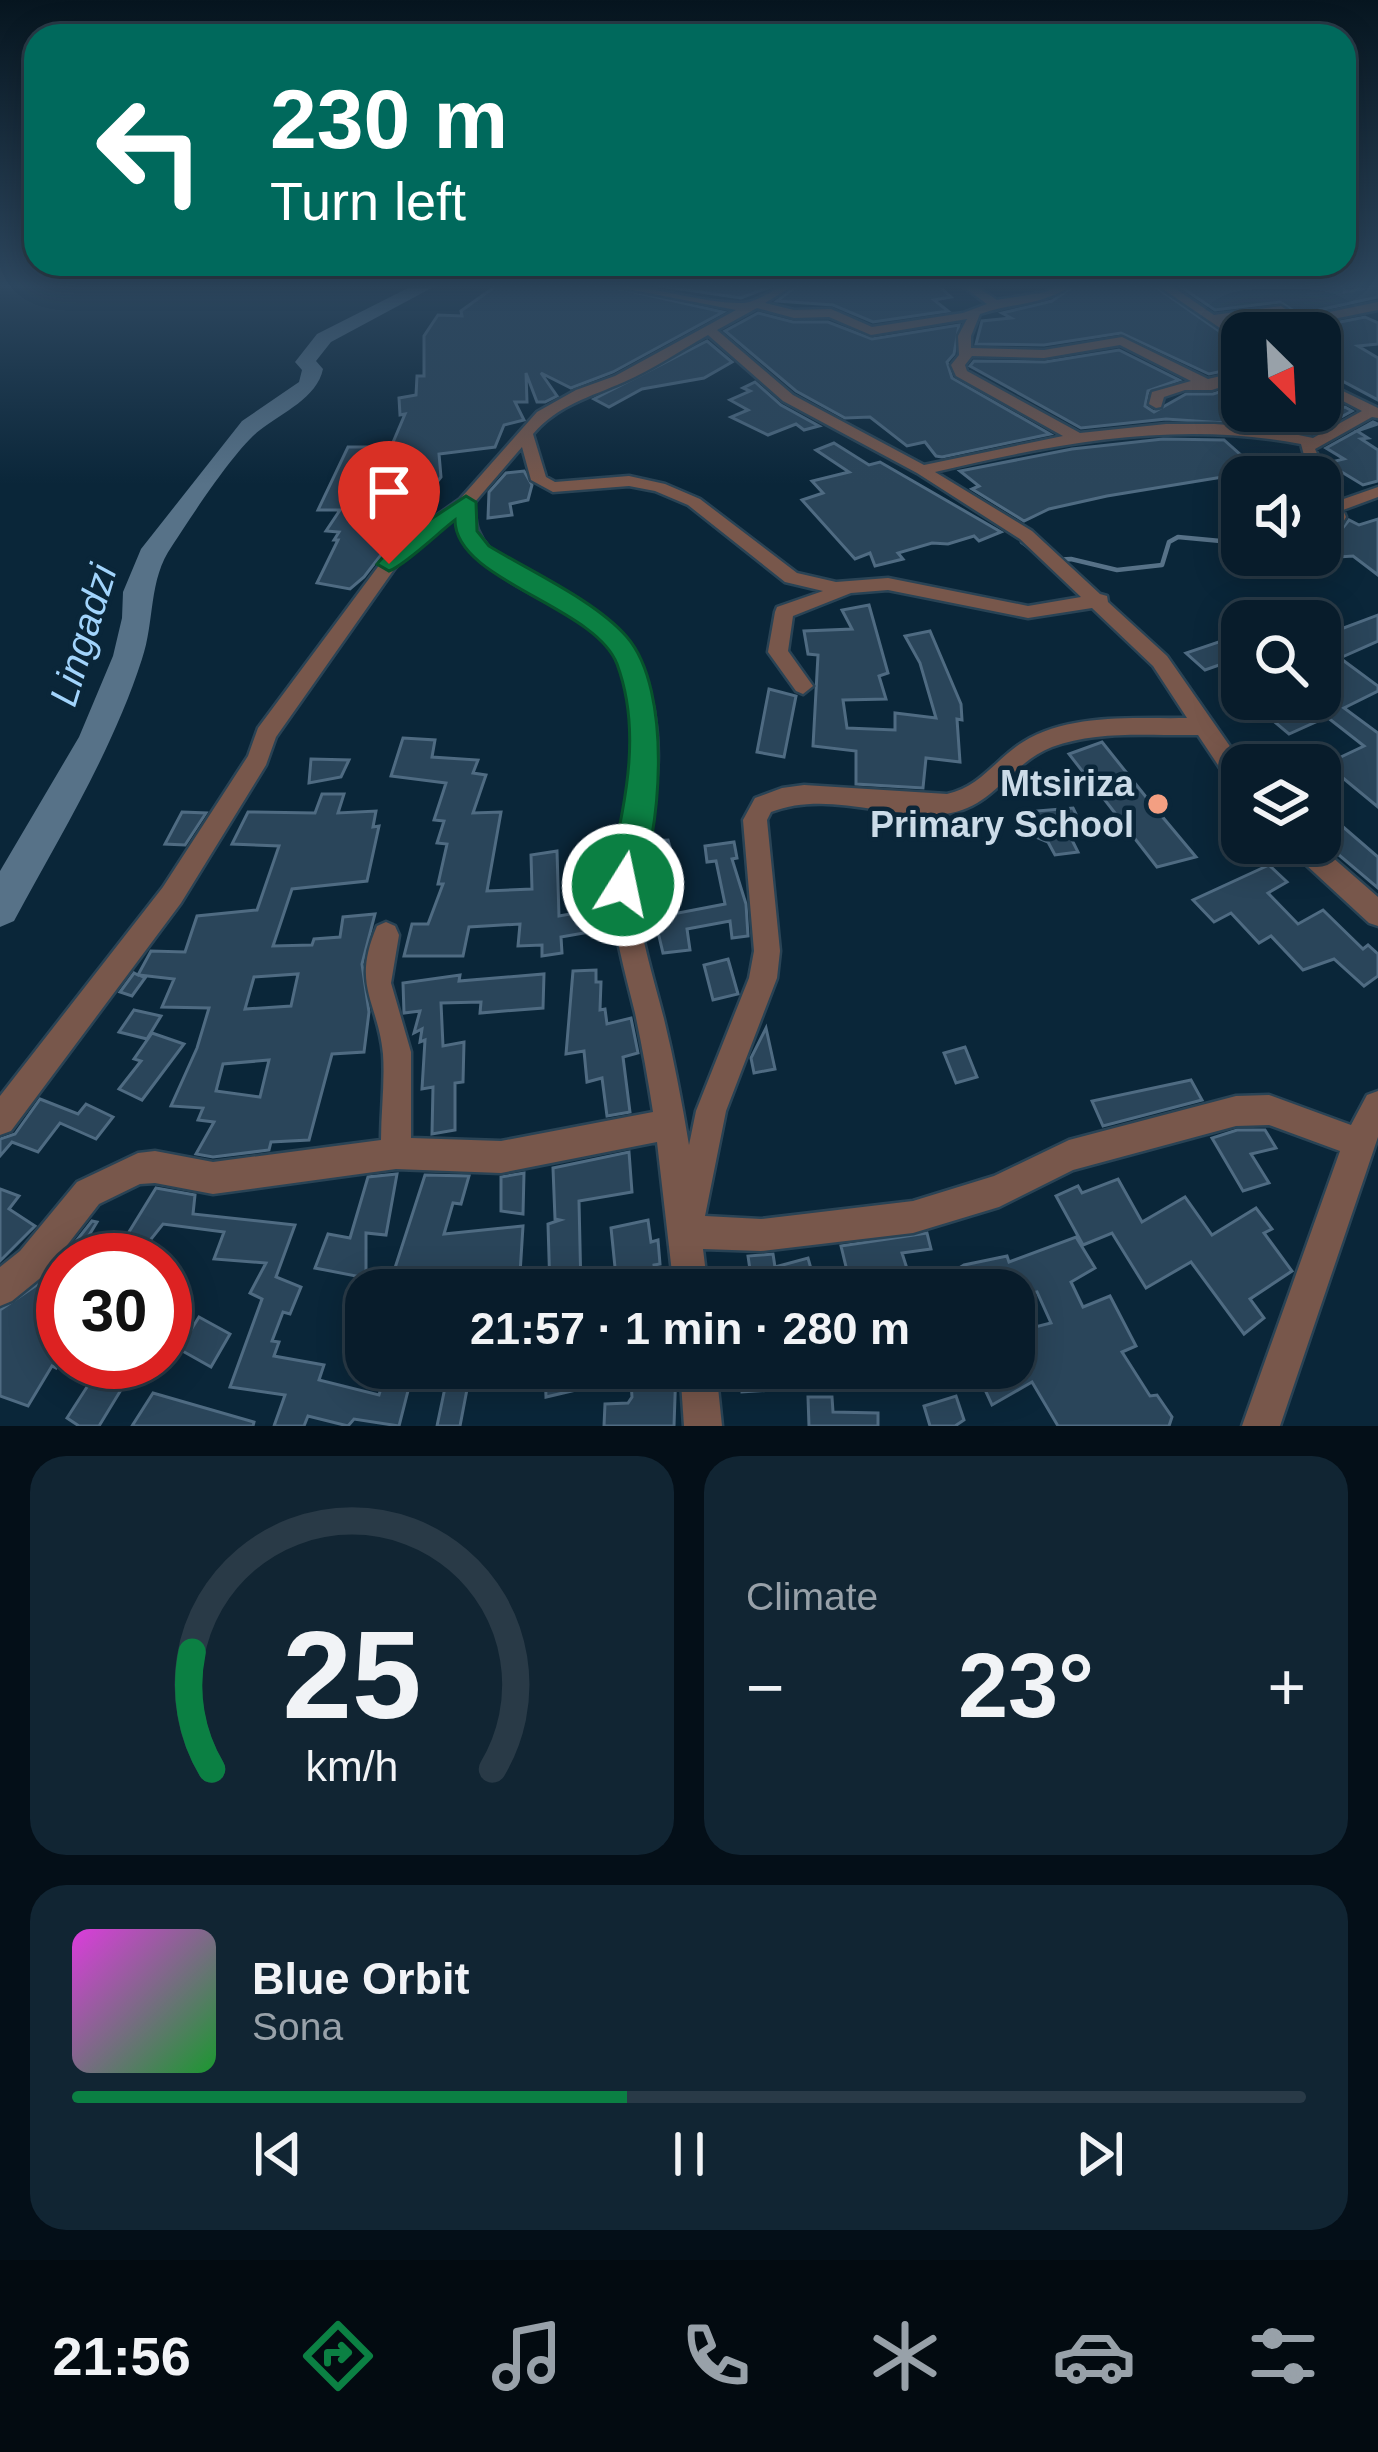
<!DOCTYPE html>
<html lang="en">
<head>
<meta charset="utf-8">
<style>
	:root { --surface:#081c2b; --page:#112533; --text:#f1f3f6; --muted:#98a1a9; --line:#293a47; --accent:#0b8043 }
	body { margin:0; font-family:Arial,sans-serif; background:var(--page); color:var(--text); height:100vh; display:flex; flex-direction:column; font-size:45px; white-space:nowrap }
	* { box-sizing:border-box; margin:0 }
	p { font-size:39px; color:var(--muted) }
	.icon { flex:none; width:66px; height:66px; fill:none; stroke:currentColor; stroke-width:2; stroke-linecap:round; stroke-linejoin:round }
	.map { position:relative; height:1426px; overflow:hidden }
	.details { display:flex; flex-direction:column; gap:30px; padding:30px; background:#040f18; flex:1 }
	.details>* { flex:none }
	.guide { position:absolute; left:24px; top:24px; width:1332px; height:252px; border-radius:36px; box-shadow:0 6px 30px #0003,0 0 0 3px var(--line); background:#00695c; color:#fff; overflow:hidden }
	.needle { width:78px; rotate:156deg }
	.tools { position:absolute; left:1221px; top:312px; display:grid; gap:24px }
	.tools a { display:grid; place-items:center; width:120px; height:120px; border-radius:24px; background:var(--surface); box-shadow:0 6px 30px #0003,0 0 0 3px var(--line); font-size:60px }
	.speed { position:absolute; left:36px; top:1233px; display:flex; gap:24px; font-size:60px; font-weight:700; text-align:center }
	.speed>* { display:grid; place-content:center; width:156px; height:156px; border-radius:50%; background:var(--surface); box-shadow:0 6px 30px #0003,0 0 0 3px var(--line); line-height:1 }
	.speed .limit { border:18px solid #d22; background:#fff; color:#111 }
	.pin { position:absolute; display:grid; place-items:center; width:102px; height:102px; color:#fff; margin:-123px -51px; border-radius:50% 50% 50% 0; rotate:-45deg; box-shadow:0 0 12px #0007 }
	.pin .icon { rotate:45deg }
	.me { position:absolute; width:132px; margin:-66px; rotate:10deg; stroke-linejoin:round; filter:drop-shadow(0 0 9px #0008) }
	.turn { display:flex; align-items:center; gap:42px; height:252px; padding:0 48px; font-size:54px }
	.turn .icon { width:156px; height:156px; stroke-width:2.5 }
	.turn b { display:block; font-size:84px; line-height:102px }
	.big { font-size:90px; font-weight:700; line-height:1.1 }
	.details .widget { flex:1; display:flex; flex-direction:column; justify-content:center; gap:18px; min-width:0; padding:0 42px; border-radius:36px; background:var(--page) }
	.details .dial { align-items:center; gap:0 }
	.dial svg { height:312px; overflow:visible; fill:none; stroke:var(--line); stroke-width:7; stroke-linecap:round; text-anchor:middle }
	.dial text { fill:var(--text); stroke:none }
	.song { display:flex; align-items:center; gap:36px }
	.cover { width:144px; height:144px; border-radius:18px; background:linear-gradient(135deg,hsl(300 70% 55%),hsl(130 70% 35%)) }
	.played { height:12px; border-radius:6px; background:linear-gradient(90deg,var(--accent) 45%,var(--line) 45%) }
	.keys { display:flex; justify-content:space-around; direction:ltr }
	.heat { display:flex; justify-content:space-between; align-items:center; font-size:66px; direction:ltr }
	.details .tiles { flex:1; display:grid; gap:30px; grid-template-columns:1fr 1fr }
	.widget:last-child { grid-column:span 2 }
	.trip { position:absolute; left:345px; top:1269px; width:690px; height:120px; border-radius:36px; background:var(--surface); box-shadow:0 6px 30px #0003,0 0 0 3px var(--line); font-weight:700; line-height:120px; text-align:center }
	.menu { display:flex; height:192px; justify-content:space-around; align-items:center; background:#030b11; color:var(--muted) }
	.menu .icon { width:84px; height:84px }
	.menu .on { color:var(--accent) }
	.menu b { font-size:54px; color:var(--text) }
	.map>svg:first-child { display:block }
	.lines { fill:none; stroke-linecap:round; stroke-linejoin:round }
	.stream { stroke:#577288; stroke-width:4.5 }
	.river { fill:#577288; fill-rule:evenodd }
	.building { fill:#2a455a; stroke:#4f6b82; stroke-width:3; fill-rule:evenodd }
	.minor-casing { stroke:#294355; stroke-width:5 }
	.minor { fill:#78574b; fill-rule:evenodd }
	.route { fill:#0b8043; stroke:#07532c; stroke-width:3 }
	.poi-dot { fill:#f39f82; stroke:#0a2639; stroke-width:4.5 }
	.labels { text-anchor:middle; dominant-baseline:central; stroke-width:9; stroke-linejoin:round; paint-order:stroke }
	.poi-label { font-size:36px; font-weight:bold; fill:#cbdbe8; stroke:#0a2639; text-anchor:end }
	.water-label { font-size:39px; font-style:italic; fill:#a2d4fc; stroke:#0a2639 }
</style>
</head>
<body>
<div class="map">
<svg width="1378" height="1426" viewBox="0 0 1378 1426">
	<rect width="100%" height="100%" fill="#0a2639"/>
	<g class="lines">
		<!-- stream -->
		<g class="stream">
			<polyline points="1022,542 1041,556"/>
			<polyline points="1053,560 1071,559 1117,570 1162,565 1169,542 1178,537 1242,543"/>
		</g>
		<!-- river -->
		<path class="river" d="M 414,285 L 437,285 L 331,342 L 316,361 L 323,369 C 317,398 283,412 260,430 C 235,449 191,517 172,546 C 148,580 155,621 142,659 C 112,752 60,836 14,921 L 0,927 L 0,871 L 79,737 L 113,656 L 122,618 L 123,592 L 141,549 L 242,421 L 299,382 L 302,370 L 295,362 L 317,334 Z"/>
	</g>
	<!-- building -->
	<g class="building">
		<polygon points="497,285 603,285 723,312 613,372 571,388 541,373 557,396 545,402 537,402 526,373 527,402 515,402 524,420 504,425 495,447 439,454 441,477 364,577 350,589 317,583 338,540 334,540 339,532 326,531 340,510 318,510 348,447 391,447 405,414 400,415 399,398 416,395 417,376 424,376 424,336 438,315 462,316 461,311"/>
		<polygon points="653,285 775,285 741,298"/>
		<polygon points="798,285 938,285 951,297 934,300 948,311 873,322 833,305 777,301"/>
		<polygon points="1075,285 1153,285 1242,347 1242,367 1209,374 1121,333 1044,345 976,344 982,321 1011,318 1002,313 1052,301"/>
		<polygon points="1178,285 1344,285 1344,292 1378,286 1378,297 1319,310 1296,331 1246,333 1235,323 1288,314 1291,309 1280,302 1215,310"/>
		<polygon points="758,313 793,322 828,322 872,339 959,325 954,354 947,362 952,378 1050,434 942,457 936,456 925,442 907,446 870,417 845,418 796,391 725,331"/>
		<polygon points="1365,317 1378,323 1378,344 1358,346 1378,358 1378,400 1320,369 1319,333 1330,324"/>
		<polygon points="707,341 732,362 704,378 642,389 609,407 594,399"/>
		<polygon points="1119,350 1179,380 1148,391 1145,406 1154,412 1186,394 1213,394 1242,385 1242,411 1290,411 1290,418 1345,407 1352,411 1314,432 1290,419 1290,425 1281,427 1166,419 1081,428 970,366 974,361 1045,362"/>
		<polygon points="755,382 781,405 819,426 804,430 796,424 768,435 731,417 748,410 730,400 750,391 743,388"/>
		<polygon points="1373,422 1378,424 1357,431 1368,438 1361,439 1378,450 1378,481 1363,485 1327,463 1344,459 1326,448"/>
		<polygon points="1163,439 1224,440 1259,471 1107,496 1049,509 1024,521 972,489 979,486 960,471 1072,449"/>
		<polygon points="834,443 869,465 880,462 1001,532 979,541 974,536 948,544 932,543 898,553 903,559 875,566 870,553 855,559 802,500 823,493 812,481 849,472 816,450"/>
		<polygon points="524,471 532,485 528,500 510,504 512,515 488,518 489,492 506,473"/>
		<polygon points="1378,519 1378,575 1353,556 1339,557 1320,539 1320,532 1341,530 1349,520 1359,525"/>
		<polygon points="869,605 888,673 879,676 886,699 843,700 847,728 895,730 895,713 936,718 920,663 905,636 930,631 961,704 962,720 957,719 960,762 926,758 923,788 856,784 856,751 813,746 818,655 808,654 804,631 852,629 842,610"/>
		<polygon points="1320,613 1341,629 1378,615 1378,641 1340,658 1378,686 1378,691 1344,708 1378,733 1378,807 1326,764 1364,746 1327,717 1289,734 1271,719 1320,699"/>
		<polygon points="1242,634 1242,657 1205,670 1186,653"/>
		<polygon points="769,689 796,696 784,757 757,752"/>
		<polygon points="403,738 435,740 432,757 478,760 473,773 486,775 473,813 501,812 487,891 532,889 531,855 557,851 559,916 593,910 595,931 561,937 562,953 542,956 542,945 518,946 520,924 469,927 463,956 404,956 412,924 428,924 443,884 438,884 447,844 437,843 444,821 434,820 446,783 391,776"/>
		<polygon points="1102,742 1150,802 1196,857 1157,867 1069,754"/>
		<polygon points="311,759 349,760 341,777 309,783"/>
		<path d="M 322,794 L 344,794 L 338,813 L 376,811 L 373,827 L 379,826 L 367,881 L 292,889 L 273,946 L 312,945 L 314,939 L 340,937 L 343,917 L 375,914 L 362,964 L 369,1012 L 364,1052 L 332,1054 L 309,1140 L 271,1142 L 269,1150 L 213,1157 L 196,1154 L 214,1122 L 198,1120 L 203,1108 L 171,1106 L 197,1048 L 209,1008 L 162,1007 L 174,979 L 139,975 L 145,978 L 132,996 L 120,992 L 134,973 L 138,975 L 151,951 L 185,952 L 197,916 L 257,910 L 279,846 L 232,844 L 248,812 L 315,813 ZM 298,974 L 291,1006 L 245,1009 L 254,977 ZM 269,1060 L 260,1097 L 216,1091 L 223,1064 Z"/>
		<polygon points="1320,807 1378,857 1378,888 1320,839"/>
		<polygon points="1073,808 1087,837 1071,838 1078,852 1055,855 1048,842 1036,837 1024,812"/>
		<polygon points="182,812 206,813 185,845 165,844"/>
		<polygon points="668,840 675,865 668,866 673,914 725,904 716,861 707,862 705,846 734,842 737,858 732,859 746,904 748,936 732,938 730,921 687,929 690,950 663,953 653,911 647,911 644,852 646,841"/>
		<polygon points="1269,865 1287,882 1268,893 1298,924 1323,910 1363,949 1368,945 1378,954 1378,976 1364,986 1334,959 1303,970 1271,936 1259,943 1231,913 1214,922 1193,900"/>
		<polygon points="728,959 738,994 713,1000 704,965"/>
		<polygon points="596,970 596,982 601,982 600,1010 605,1009 607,1024 631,1018 638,1053 623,1057 630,1112 607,1116 602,1078 587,1082 584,1051 566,1054 573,971"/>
		<polygon points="544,974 543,1008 480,1013 481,1002 441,1003 443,1046 464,1042 463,1082 455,1083 455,1130 432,1134 433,1087 422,1089 425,1040 420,1042 422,1029 414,1033 420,1011 404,1013 403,983 460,975 459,981"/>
		<polygon points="134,1010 161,1016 147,1039 119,1032"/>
		<polygon points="766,1028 775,1069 754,1073 751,1058"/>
		<polygon points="152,1033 184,1044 142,1100 119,1089 141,1061 134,1059"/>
		<polygon points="965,1047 977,1077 956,1083 944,1053"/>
		<polygon points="1191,1080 1202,1100 1103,1126 1092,1101"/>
		<polygon points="40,1099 78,1114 86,1104 113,1117 96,1139 60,1123 38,1152 12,1142 0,1156 0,1139 15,1134"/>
		<polygon points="1237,1130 1265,1130 1276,1148 1251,1154 1269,1183 1243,1191 1212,1138"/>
		<polygon points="629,1152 632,1192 579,1201 581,1290 550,1290 548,1224 560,1220 555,1219 553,1168"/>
		<polygon points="524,1173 523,1214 501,1211 501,1177"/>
		<polygon points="397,1174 386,1235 366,1233 366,1278 315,1268 328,1234 350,1238 368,1177"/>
		<polygon points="425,1175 469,1176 461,1204 453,1203 444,1234 523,1226 519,1290 498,1290 497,1284 466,1290 401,1290 408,1277 394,1271"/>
		<polygon points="1118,1179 1142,1222 1185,1197 1212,1235 1256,1208 1272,1229 1264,1233 1292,1271 1250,1299 1264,1318 1244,1334 1191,1262 1146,1288 1112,1233 1083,1245 1056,1196 1078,1186 1082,1193"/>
		<polygon points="156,1188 195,1195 193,1214 295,1225 276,1277 301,1287 290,1314 283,1312 272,1341 279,1342 274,1356 324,1365 319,1380 379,1395 385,1375 411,1379 399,1426 354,1419 348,1426 308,1416 304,1426 274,1426 285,1395 230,1387 262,1299 250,1293 266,1263 214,1259 224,1232 163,1224 144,1248 124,1240"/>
		<polygon points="0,1189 19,1196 9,1209 35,1226 0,1261"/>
		<polygon points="648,1220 651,1242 658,1240 660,1264 654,1265 657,1290 586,1290 586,1283 616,1277 611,1228"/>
		<polygon points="92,1221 97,1222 74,1260 63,1260 63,1277 49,1299 63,1305 63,1356 56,1368 52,1366 28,1406 0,1396 0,1310 47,1278"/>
		<polygon points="927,1233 931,1249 902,1253 912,1284 883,1290 878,1273 849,1279 841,1246"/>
		<polygon points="1076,1237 1095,1268 1071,1282 1083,1307 1110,1296 1136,1346 1122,1352 1150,1396 1157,1395 1172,1417 1169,1426 1058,1426 1032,1382 992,1405 975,1368 1028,1368 1015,1332 1051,1323 1037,1292 1014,1296 1014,1290 950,1290 943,1278 964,1265 1007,1256 1009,1262"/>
		<polygon points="773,1254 775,1267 808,1258 817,1290 753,1290 748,1256"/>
		<polygon points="199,1317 230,1334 211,1367 179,1349"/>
		<polygon points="110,1362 138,1362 99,1426 79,1426 67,1418 96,1373 101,1376"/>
		<polygon points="545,1368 596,1368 597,1385 546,1397"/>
		<polygon points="630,1368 676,1368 674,1426 604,1426 605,1404 628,1403 632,1397"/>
		<polygon points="741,1368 770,1368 772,1390 742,1392"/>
		<polygon points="447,1378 469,1379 460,1426 437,1426"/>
		<polygon points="153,1393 254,1422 253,1426 132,1426"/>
		<polygon points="956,1396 964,1420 955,1426 930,1426 924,1406"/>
		<polygon points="808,1397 832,1397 833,1412 878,1413 878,1426 809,1426"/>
	</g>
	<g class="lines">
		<defs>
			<g id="minor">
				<path d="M 607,285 C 653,285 698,303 741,303 C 760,303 774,285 794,285 L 765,303 L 794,310 L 831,309 L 872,327 L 963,313 L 987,304 L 961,285 L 974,285 L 997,300 L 1046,292 L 1058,285 L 1071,285 C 1046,305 1011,303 980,314 L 971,336 L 971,348 L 1044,350 L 1122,337 L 1208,379 L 1242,371 L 1242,380 L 1212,390 L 1185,390 L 1164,397 L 1161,407 L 1156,408 L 1149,404 L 1152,392 L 1191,381 L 1120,345 L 1044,358 L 972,356 L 965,365 L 967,371 L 1080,433 L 1166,424 L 1215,424 L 1264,428 L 1313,438 L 1362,411 L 1320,389 L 1320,380 L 1378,408 L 1378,418 L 1372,417 L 1315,449 L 1338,501 L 1378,487 L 1378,497 L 1343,510 L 1346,517 L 1341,526 L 1320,528 L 1320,518 L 1330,517 L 1320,497 L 1320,477 L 1310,477 L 1301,444 C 1177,420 1057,443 935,472 L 1032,531 L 1100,594 L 1107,596 L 1108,602 L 1167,656 L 1243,765 L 1242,791 L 1234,789 L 1198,735 C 1151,736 1097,730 1052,747 C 1010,763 993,809 945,814 C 887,819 827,790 771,812 L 767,820 L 780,951 L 777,978 L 726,1111 L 705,1216 L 761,1219 L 913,1201 L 994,1176 L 1069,1140 L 1236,1096 L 1269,1095 L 1351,1125 L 1367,1095 L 1378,1091 L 1378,1137 L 1280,1426 L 1242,1426 L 1340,1151 L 1269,1125 L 1236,1126 L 1073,1170 L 999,1207 L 913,1233 L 761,1251 L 703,1249 L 708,1290 L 674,1290 L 657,1142 L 501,1173 L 396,1169 L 213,1194 L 155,1183 L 140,1184 L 99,1204 L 44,1275 L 12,1301 L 0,1306 L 0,1267 L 20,1251 L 77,1182 L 138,1153 L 155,1151 L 213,1162 L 381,1140 C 381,1112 385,1082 383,1054 C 378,1001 351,986 377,926 L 386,922 L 395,926 L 399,935 L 391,983 L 411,1052 L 411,1138 L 501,1141 L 653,1112 C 648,1079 642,1046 635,1013 C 625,972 613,931 611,888 C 610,860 621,835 628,808 C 640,765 639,707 620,665 C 590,597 467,592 459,515 L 410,551 L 395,568 L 276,737 L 266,765 L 181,903 L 11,1131 L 0,1135 L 0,1096 L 163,887 L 248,756 L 258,728 L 383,560 L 398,543 L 460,499 L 537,412 L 576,390 L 615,376 L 736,310 ZM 757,308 L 794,318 L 829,317 L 871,335 L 967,319 L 958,336 L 959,355 L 951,365 L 956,376 L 1063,436 L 924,465 L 793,395 L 717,330 ZM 708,335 L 783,401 L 917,473 L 1020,539 L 1081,597 L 1028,606 L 888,578 L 836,582 L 797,573 L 700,499 L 665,484 L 629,476 L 555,482 L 546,477 L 533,434 C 558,405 590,397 624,382 C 653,369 680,351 708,335 ZM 522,447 L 531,480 L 553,492 L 629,486 L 655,491 L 688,505 L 785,582 L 823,591 L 777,607 L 775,612 L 768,652 L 796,691 L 803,694 L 813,686 L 788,651 L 793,616 L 851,593 L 888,590 L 1028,618 L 1092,608 L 1153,666 L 1187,718 C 1135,719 1069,713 1023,742 C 996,759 980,787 947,794 L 804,785 L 782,788 L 755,798 L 743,820 L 754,951 L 749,978 L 696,1111 L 689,1145 C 682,1103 674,1060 664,1019 C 653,975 638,931 636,885 C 634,857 646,831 652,804 C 663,760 658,702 638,660 C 608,594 500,586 478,530 C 475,522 475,511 474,503 Z"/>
				<polygon points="1157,285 1170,285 1214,315 1281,306 1287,310 1223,321 1242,333 1242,343"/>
				<polygon points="1378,302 1378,310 1328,320 1312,333 1299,333 1320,314"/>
				<polygon points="1287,843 1316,843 1378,897 1378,926 1369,923 1291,851"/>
				<polygon points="680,1368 716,1368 722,1426 684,1426"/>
			</g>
		</defs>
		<!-- minor casing -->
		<use href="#minor" class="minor-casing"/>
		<!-- minor -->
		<use href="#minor" class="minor"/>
	</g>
	<!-- sky -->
	<linearGradient id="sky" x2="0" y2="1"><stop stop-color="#06151f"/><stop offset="0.59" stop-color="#2d475f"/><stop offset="1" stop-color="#2d475f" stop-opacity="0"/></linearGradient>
	<rect width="1378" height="485" fill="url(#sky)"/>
	<!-- route -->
	<path class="route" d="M 466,496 L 476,502 L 477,531 L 489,546 C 530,571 596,601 627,637 C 673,690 662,836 635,896 L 623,900 L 612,896 L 607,885 C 622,813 644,737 617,664 C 595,606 455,581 455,520 C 438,533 405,565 389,571 L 377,564 L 396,542 Z"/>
	<!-- markers -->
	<circle class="poi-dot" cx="1158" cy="804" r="12"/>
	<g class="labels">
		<!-- poi labels -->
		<g class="poi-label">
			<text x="1134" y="783">Mtsiriza<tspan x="1134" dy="41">Primary School</tspan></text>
		</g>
		<!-- water labels -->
		<g class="water-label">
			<text transform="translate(83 635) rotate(-73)">Lingadzi</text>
		</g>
	</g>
</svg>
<div class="tools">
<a><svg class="needle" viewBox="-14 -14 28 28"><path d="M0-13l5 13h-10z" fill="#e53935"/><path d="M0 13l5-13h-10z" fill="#98a1a9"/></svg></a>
<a><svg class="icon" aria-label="sound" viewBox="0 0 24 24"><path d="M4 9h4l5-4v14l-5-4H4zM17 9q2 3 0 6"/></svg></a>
<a><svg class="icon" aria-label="search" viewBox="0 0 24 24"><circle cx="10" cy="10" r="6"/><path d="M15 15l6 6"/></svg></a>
<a><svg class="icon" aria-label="layers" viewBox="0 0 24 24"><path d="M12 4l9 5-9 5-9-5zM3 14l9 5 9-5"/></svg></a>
</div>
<div class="speed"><div class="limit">30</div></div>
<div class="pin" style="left:389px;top:564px;background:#d93025"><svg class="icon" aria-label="arrive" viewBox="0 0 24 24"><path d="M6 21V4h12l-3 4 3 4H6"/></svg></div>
<svg class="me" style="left:623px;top:885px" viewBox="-20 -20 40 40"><circle r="17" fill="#0b8043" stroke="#fff" stroke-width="3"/><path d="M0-11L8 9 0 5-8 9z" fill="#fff"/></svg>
<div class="trip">21:57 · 1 min · 280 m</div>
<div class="guide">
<div class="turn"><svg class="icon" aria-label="left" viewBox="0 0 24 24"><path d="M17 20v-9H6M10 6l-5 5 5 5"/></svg><div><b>230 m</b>Turn left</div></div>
</div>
</div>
<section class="details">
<div class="tiles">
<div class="widget dial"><svg viewBox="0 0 100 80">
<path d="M14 69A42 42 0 1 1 86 69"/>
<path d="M14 69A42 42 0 0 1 9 39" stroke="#0b8043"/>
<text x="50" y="56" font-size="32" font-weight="700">25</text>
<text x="50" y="72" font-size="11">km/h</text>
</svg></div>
<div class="widget"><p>Climate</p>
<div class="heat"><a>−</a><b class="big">23°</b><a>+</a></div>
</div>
<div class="widget">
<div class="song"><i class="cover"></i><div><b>Blue Orbit</b><p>Sona</p></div></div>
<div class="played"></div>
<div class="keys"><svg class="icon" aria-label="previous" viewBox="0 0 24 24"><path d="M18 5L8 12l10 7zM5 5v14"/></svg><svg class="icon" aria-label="pause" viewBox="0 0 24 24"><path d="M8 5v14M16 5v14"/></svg><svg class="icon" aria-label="next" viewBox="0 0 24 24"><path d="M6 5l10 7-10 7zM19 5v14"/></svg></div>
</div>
</div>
</section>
<nav class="menu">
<b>21:56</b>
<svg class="icon on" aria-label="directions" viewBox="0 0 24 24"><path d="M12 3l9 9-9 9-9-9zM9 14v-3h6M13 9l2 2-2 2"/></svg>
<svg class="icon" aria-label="music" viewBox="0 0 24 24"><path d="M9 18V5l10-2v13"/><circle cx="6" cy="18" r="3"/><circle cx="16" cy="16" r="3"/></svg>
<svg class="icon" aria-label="phone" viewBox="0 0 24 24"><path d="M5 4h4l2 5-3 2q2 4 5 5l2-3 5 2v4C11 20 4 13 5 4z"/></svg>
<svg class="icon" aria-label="climate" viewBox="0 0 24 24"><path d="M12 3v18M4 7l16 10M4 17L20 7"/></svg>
<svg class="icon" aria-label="car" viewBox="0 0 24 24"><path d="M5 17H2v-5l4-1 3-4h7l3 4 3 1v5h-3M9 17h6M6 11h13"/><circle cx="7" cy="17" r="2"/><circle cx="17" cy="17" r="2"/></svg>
<svg class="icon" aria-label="filters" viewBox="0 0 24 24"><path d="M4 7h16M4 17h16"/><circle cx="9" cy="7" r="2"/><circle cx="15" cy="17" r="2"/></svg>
</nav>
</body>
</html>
